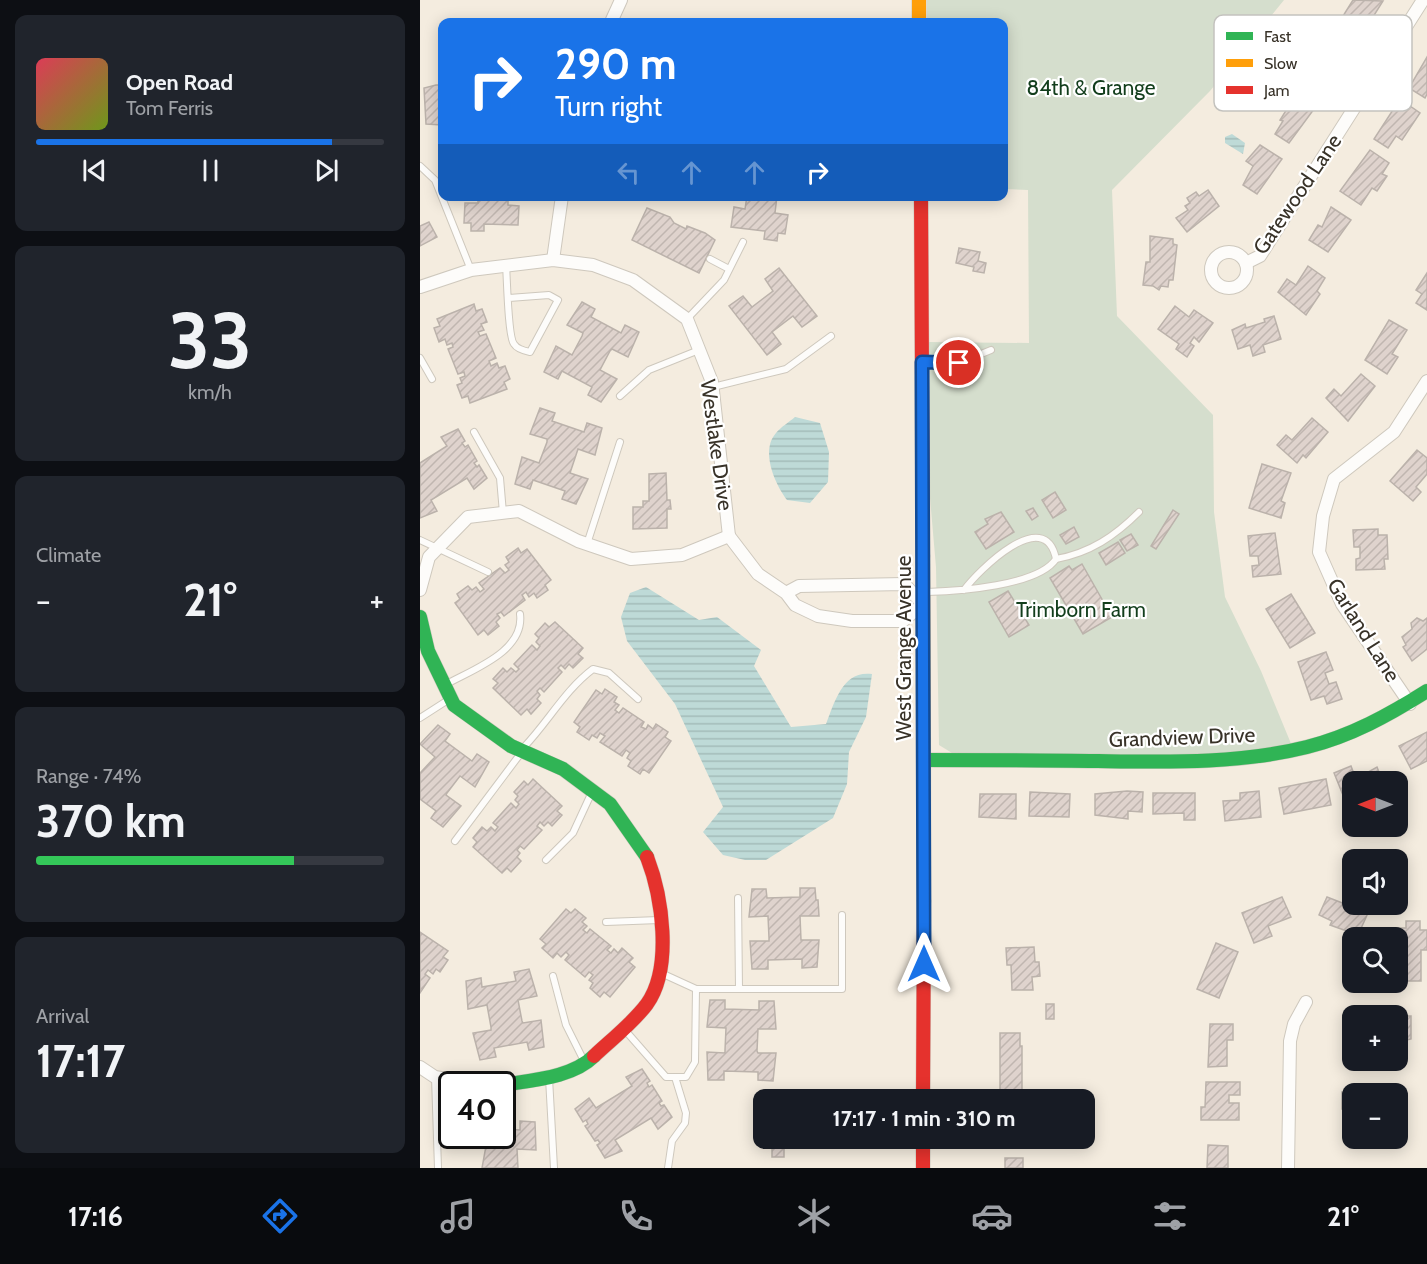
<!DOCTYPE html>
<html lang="en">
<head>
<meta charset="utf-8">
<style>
	:root { --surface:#171b24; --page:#20242c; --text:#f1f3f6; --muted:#9ea1a6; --line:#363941; --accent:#1a73e8 }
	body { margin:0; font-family:Cabin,sans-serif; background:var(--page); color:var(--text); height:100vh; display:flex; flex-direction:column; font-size:22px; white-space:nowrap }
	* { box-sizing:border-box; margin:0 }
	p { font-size:20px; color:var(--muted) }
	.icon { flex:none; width:33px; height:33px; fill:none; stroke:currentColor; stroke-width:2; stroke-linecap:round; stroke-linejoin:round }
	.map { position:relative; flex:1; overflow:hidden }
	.side { display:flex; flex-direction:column; gap:15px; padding:15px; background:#0d0f14; width:420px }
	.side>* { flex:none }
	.guide { position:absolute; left:18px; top:18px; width:570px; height:183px; border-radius:12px; box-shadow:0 3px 15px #0003; background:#1a73e8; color:#fff; overflow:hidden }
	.needle { width:39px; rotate:270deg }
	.tools { position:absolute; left:922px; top:771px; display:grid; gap:12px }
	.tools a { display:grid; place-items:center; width:66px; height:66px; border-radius:12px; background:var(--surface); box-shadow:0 3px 15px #0003; font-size:30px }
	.speed { position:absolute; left:18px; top:1071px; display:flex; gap:12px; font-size:30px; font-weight:700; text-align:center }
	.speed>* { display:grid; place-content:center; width:78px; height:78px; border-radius:50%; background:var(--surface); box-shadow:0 3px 15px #0003; line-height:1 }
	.speed .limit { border:3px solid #111; border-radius:9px; background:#fff; color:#111 }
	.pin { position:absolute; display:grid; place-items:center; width:51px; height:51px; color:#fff; margin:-26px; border:3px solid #fff; border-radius:50%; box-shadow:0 2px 6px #0007 }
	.me { position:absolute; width:66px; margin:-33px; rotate:0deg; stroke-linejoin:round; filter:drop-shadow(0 0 4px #0008) }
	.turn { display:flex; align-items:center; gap:21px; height:126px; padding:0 18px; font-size:27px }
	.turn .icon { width:78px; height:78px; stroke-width:2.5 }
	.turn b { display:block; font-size:42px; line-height:51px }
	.lanes { display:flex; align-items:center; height:57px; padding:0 18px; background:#0003; justify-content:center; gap:30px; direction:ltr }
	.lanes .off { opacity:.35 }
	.big { font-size:45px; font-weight:700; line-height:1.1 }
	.side .card { flex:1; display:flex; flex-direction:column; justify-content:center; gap:9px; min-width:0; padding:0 21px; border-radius:12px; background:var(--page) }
	.side .dial { align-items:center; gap:0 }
	.dial b { font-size:78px; line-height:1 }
	.song { display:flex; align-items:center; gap:18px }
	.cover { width:72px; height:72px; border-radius:9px; background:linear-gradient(135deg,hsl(350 70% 55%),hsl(80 70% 35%)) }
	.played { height:6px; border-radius:3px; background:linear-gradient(90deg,var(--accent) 85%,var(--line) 85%) }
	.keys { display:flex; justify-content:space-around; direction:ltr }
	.heat { display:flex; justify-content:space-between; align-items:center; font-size:33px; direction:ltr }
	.charge { height:9px; border-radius:4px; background:linear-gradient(90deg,#34c759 74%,var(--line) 0) }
	.trip { position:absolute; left:333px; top:1089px; width:342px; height:60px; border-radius:12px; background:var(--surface); box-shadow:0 3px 15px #0003; font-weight:700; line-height:60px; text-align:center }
	.dock { display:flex; height:96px; justify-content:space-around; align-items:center; background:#090b0e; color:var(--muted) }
	.dock .icon { width:42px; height:42px }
	.dock .selected { color:var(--accent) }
	.dock b { font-size:27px; color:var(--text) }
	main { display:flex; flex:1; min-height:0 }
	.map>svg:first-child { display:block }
	.park { fill:#d5decd }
	.water { fill:url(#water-rules) }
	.building { fill:url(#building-hatch); stroke:#bbb2ab; stroke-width:1.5 }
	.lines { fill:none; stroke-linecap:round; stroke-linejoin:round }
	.lane-casing { stroke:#cec8bd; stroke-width:8 }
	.street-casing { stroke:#cec8bd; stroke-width:14 }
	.fast-casing { stroke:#cec8bd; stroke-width:15 }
	.slow-casing { stroke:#cec8bd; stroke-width:15 }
	.jam-casing { stroke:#cec8bd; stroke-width:15 }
	.lane { stroke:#fdfcfa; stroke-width:6 }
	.street { stroke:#fdfcfa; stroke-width:12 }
	.fast { stroke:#30b455; stroke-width:14 }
	.slow { stroke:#ff9f0a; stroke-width:14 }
	.jam { stroke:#e5322d; stroke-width:14 }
	.route-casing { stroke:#114b97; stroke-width:15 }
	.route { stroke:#1a73e8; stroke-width:10 }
	.labels { text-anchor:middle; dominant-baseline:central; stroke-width:4.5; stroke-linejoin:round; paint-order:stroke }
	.park-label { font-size:21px; fill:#123e1c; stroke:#fff }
	.street-label { font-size:21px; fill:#383228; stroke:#fff }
	.key { fill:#fff; stroke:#c3c2be; stroke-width:1.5 }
	.key-label { font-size:16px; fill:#383228 }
</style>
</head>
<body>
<main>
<section class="side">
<div class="card">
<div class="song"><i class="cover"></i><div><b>Open Road</b><p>Tom Ferris</p></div></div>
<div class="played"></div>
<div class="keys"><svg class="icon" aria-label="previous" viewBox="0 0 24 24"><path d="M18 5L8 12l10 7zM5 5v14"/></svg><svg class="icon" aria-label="pause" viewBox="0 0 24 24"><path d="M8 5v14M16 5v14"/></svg><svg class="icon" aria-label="next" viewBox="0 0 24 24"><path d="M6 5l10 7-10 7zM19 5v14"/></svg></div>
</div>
<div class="card dial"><b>33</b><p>km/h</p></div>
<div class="card"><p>Climate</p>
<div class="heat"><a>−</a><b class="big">21°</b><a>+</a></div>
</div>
<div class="card"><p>Range · 74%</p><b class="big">370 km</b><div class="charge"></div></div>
<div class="card"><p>Arrival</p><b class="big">17:17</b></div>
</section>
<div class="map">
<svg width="1007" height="1168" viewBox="0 0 1007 1168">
	<defs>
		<pattern id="water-rules" width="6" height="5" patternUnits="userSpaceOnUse" patternTransform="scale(1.5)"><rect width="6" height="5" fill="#bedad7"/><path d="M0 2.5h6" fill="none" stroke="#a4bcb9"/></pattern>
		<pattern id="building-hatch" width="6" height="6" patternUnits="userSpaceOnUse" patternTransform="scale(1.5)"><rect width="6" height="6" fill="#dfd3cd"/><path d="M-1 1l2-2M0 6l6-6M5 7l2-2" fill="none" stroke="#c0b6b0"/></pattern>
	</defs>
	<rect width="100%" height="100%" fill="#f4ecdf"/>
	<!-- park -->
	<polygon class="park" points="507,0 864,0 790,91 692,190 697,316 793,415 794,512 805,597 841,671 872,746 813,755 532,753 519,745 516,567 510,498 509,342 609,343 608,190 584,189 584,22 507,22"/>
	<!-- water -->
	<g class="water">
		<polygon points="812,134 825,143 823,154 805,143 805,137"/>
		<path d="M 375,417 L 400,423 L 409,452 L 408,482 L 390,503 L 367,500 C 355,484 340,451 356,433 C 361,427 369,422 375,417 Z"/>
		<path d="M 226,587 L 279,620 L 297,617 L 341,650 L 334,666 L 371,727 L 406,724 C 415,701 423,670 452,674 L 446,717 L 429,752 L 427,784 L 413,818 L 346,860 L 325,860 L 303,855 L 283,832 L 303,807 L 255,704 L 207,641 L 201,617 L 210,593 Z"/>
	</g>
	<!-- building -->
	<g class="building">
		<polygon points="933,0 963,1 938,41 922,31 929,20 923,16"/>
		<polygon points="1007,57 1007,94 1005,98 989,88"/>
		<polygon points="16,85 22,85 22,125 6,124 4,88"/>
		<polygon points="877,93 897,105 869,143 855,134 863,121 860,120"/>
		<polygon points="980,99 1000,113 982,140 976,136 968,148 954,139"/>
		<polygon points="840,145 862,159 837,194 823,185 833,166 826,161"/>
		<polygon points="950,150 969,163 962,174 967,176 957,191 952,188 941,205 920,191"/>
		<polygon points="788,190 799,206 767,232 756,218 768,210 765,206 770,203 767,198 776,192 779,196"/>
		<polygon points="58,196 88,196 88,205 99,206 98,225 64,224 64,231 51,231 51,223 44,223 45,203 58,203"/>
		<polygon points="327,196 357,196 355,213 368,215 365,234 358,233 357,241 344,239 345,231 311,227 314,207 325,209"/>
		<polygon points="911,207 931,220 908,252 889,240 898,225 902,227"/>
		<polygon points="227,208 250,217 254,223 266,229 267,226 285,233 295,240 279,273 212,240"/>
		<polygon points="9,222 17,237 0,246 0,226"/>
		<polygon points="730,236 753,239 753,244 757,245 753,280 749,280 748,287 741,286 739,290 733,286 723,285 726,262 730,262"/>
		<polygon points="539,248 560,252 558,261 566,263 564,273 553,271 554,267 536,263"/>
		<polygon points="888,266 905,278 897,291 900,294 886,315 858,292 867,279 876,285"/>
		<polygon points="359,268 397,316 382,327 373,316 352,332 361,344 347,355 309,306 323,296 332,307 353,291 345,279"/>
		<polygon points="1007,273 1007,310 996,303 1002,294 996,290"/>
		<polygon points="162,302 175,309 171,317 201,333 205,325 219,332 208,357 192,349 190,351 180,370 197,379 181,402 168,395 172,387 142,371 138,379 124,372 136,346 152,355 162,336 163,333 147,325"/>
		<polygon points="54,304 56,311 62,309 67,322 61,324 64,330 58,332 60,336 66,334 76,358 69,361 71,366 77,363 79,368 85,366 90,379 84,382 87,389 50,403 48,396 42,398 37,385 42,383 40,378 45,376 44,372 38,374 28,349 33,347 32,343 27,345 25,339 19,342 14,328 20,326 17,319"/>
		<polygon points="755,306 769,317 774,310 793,323 779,342 774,337 770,343 774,346 767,357 756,349 759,344 738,329"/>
		<polygon points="854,316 861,339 843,345 845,352 833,356 830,345 818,349 812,330 825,324 826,328 845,322 844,319"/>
		<polygon points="969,320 987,330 972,354 978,357 967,374 945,360"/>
		<polygon points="941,374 955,386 928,421 906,398 914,389 921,396"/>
		<polygon points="120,408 135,413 132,421 164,432 167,423 182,428 175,455 158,449 150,473 168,479 156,504 142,499 145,491 113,480 110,489 95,484 102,457 119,463 127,442 127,439 110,434"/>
		<polygon points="892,418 908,432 886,458 883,455 877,463 857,445 866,435 872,440"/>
		<polygon points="38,429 45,441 42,443 45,447 48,445 57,461 54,463 57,467 59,465 67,478 54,489 47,478 11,500 17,511 0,518 0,463 27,446 21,437"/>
		<polygon points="997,450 1007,458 1007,474 996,487 1001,492 993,501 970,481"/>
		<polygon points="842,464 871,473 861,501 865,503 861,518 829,508"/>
		<polygon points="246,473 247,500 250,500 251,509 247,509 247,528 213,529 213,507 223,507 223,501 229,501 229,474"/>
		<polygon points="635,492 646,510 633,518 622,500"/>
		<polygon points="613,508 618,516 612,520 606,511"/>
		<polygon points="753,510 759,514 736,549 731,546"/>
		<polygon points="581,512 594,532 566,549 555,532 568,524 565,519"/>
		<polygon points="654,527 659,537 646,544 640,535"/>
		<polygon points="958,529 958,535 967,535 968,559 964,559 965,569 936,570 936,559 940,558 940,547 934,547 933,530"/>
		<polygon points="855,533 861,574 833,577 832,566 839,565 838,556 830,556 828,536"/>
		<polygon points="711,534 718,545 707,551 700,540"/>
		<polygon points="698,542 705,553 686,565 679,553"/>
		<polygon points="98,548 101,553 107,549 131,580 125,585 128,590 117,598 114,593 109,597 106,592 102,595 105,600 84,616 81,612 77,614 80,618 76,622 79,626 68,635 64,630 58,635 35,603 40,599 37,594 48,586 52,590 56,587 60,592 64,589 59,583 80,568 85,573 89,570 85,565 89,562 86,557"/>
		<polygon points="662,564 692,617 663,634 630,578 649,566 652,570"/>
		<polygon points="588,591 609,625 589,637 569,602"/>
		<polygon points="871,594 895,633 870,648 846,609"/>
		<polygon points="997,618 1003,621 1007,618 1007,649 992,661 983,647 986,645 982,637 992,629 991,623"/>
		<polygon points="135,622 163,648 158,654 163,658 153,668 149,664 145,669 141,665 138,668 142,672 124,692 120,688 117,691 120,695 117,699 121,703 111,714 107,709 101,715 73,688 78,683 73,679 83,668 87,672 91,668 96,672 99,669 94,664 112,645 117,650 120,646 116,642 119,638 115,634 125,623 129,627"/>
		<polygon points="906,652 913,670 905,673 909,684 916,682 922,699 907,704 904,696 891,700 878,662"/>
		<polygon points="185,689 197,697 194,702 199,705 195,710 199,713 203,708 224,722 221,727 226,729 228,725 233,729 236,724 248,732 245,737 251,741 229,773 223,769 220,774 208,766 211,761 207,758 210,753 206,750 202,756 180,742 185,736 180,733 177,738 172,735 169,740 157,732 160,727 154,722 176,690 182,694"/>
		<polygon points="18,725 30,734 25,741 52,761 57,754 69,762 55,787 40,776 27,793 26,795 41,806 23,827 11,818 16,811 0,799 0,773 15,757 0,744"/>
		<polygon points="1007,732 1007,761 991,769 979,746"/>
		<polygon points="931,766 936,779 957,767 963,782 933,782 933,808 929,810 914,773"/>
		<polygon points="113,779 142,806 137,811 142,815 132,826 128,822 124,826 120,822 117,826 122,830 104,849 100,846 97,850 100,853 97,857 101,861 91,872 87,868 82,873 53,847 57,842 53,838 62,827 67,831 71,827 75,831 78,827 73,823 91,803 96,808 99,804 95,800 98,796 94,792 104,781 108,785"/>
		<polygon points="906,779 911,805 864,814 859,788"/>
		<polygon points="707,791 723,792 722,812 708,811 708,819 675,815 675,794"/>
		<polygon points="839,791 841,817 805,821 803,801 820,800 820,793"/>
		<polygon points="610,792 650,794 649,817 609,816"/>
		<polygon points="733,793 775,793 775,820 764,820 764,813 733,814"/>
		<polygon points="560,794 596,794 596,819 559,817"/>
		<polygon points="380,888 395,888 396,900 398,900 399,916 380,916 381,940 399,940 397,967 382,968 382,959 348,960 348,969 332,969 330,941 349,941 349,938 348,916 329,917 332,889 346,889 347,898 380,897"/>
		<polygon points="862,897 871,917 848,926 852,936 834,943 822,913"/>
		<polygon points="907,897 948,913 938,935 910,925 912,921 899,915"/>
		<polygon points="146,909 151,913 155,909 166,918 162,922 167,926 163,930 167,933 170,929 191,946 187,950 191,953 194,949 198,953 202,948 213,958 209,962 215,967 190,997 184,992 180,997 170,988 173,983 169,980 173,975 169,972 165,977 145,960 149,955 146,952 141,957 137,953 133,958 122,948 126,944 120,939"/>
		<polygon points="986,921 1000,921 1000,930 1007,930 1007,950 1001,950 1001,981 978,981 976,936 977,928 986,928"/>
		<polygon points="0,932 28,951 23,957 28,960 20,972 16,969 13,974 8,970 5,974 10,978 0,993"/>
		<polygon points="796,943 818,952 799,998 777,989"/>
		<polygon points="614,947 615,962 619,962 620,976 612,977 613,990 592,990 591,965 587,965 586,948"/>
		<polygon points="109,969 117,996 98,1000 102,1021 103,1023 121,1020 124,1047 109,1050 107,1042 74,1048 76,1057 60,1060 53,1033 71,1030 71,1027 67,1005 48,1009 46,981 61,978 62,987 96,981 94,972"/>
		<polygon points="290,1000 305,1000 305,1009 339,1010 339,1001 354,1001 356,1029 338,1029 337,1051 338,1053 356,1053 353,1081 338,1080 338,1072 304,1071 304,1080 288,1080 287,1052 305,1053 305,1050 306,1028 287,1027"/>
		<rect x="626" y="1004" width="8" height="15"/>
		<polygon points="978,1016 991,1016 991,1039 978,1042"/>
		<polygon points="790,1024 813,1024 813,1040 807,1040 807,1066 788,1067"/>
		<polygon points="580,1033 600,1033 600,1046 602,1046 602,1091 580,1091"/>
		<polygon points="978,1054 981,1054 980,1068 951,1068 951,1060 978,1060"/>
		<polygon points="222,1069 230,1081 227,1083 229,1087 232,1085 242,1101 239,1103 241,1106 244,1105 252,1117 238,1129 231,1118 195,1140 202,1151 185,1158 177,1145 180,1143 178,1140 175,1141 165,1126 168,1124 166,1120 163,1122 155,1109 169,1098 176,1108 212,1086 206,1077"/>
		<polygon points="786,1082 820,1082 820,1095 809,1095 809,1103 819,1103 819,1120 781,1120 781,1107 785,1107"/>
		<polygon points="922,1092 952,1092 933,1094 933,1130 926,1130 926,1109 922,1109"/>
		<polygon points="100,1121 115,1122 116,1150 97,1149 98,1168 62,1168 66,1146 47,1145 47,1136 82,1136 82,1129 100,1130"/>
		<polygon points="788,1145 808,1146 808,1168 787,1168"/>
		<rect x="352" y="1148" width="12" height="9"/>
		<rect x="585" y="1158" width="18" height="10"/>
	</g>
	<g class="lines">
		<defs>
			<g id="lane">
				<polyline points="0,166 15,180 51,270"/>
				<polyline points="290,259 309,269"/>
				<path d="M 86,265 C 87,277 88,337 94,344 C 97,349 105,351 110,352 L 138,300 L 129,295 L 89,298"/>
				<polyline points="267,319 304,280 323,242"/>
				<polyline points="0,358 12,379"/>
				<polyline points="505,363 539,363 571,350"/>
				<polyline points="293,387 366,369 411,336"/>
				<polyline points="200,396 229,370 279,350"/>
				<polyline points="54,432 80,478 83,513"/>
				<polyline points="0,540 68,572"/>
				<polyline points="167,544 200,442"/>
				<path d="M 636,559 C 670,553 695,536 719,512"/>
				<path d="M 507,592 C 538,591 618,586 636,559 C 625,504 558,571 544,590"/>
				<path d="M 25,685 C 51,670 105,652 100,614"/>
				<polyline points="0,718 28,700"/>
				<path d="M 104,747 C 128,722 145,690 173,669 L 189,673 L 218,699"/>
				<polyline points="35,841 101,753"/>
				<polyline points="126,860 153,833 171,794"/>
				<polyline points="318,898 319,989"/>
				<polyline points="186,922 239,920"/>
				<polyline points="241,973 276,989"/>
				<polyline points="133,976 146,1025 165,1063"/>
				<polyline points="204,1029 246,1077 266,1077 275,1062 276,989 422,989 422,915"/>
				<polyline points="15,1077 18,1168"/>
				<polyline points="129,1078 134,1168"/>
				<polyline points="248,1168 252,1141 265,1123 266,1113 255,1077"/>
			</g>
			<g id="street">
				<polyline points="191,22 201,0"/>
				<circle cx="809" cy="270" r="18"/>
				<polyline points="133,260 142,196"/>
				<polyline points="826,263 840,256 1003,0"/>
				<polyline points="0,287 51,270 133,260 173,265 213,280 267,319 292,382 309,536"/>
				<polyline points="309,536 338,574 366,593 375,605 398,616 432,621 483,621 503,604 484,584 379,586 366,593"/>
				<polyline points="0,590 9,557 48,517 99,511 158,541 211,559 262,555 309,536"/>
				<polyline points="990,704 922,604 899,552 903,516 914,479 974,432 1007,381"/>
				<polyline points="0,1067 15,1077 57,1084"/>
				<polyline points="868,1168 870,1041 874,1024 886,1002"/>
			</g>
			<g id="fast">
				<polyline points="0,617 8,651 34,705 91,746 143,769 190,804 227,857"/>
				<path d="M 504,760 C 562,760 620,760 678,761 C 748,762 819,764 887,747 C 931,736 969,715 1007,691"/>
				<path d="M 82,1085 C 111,1080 152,1078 174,1056"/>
			</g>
			<g id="slow">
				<polyline points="499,0 499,22"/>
				<polyline points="503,556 504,901"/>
			</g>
			<g id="jam">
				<polyline points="501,196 503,556"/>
				<path d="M 174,1056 C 191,1040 213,1023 227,1004 C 253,967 242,896 227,857"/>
				<polyline points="503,1100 504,901"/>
				<polyline points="503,1138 503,1168"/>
			</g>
		</defs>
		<!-- lane casing -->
		<use href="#lane" class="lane-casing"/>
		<!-- street casing -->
		<use href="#street" class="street-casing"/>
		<!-- fast casing -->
		<use href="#fast" class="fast-casing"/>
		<!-- slow casing -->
		<use href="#slow" class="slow-casing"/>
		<!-- jam casing -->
		<use href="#jam" class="jam-casing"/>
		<!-- lane -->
		<use href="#lane" class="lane"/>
		<!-- street -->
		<use href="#street" class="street"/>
		<!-- fast -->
		<use href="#fast" class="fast"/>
		<!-- slow -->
		<use href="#slow" class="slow"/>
		<!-- jam -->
		<use href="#jam" class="jam"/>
	</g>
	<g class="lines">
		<defs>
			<polyline id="route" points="504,964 502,362 539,363"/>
		</defs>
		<!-- route casing -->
		<use href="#route" class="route-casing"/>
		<!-- route -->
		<use href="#route" class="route"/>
	</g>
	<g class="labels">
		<!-- park labels -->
		<g class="park-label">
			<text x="671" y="87">84th &amp; Grange</text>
			<text x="661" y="609">Trimborn Farm</text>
		</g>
		<!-- street labels -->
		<g class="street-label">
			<text transform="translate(877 194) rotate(-56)">Gatewood Lane</text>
			<text transform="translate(297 445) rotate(82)">Westlake Drive</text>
			<text transform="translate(944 630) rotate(58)">Garland Lane</text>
			<text transform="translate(483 648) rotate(-90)">West Grange Avenue</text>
			<text transform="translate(762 737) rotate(-2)">Grandview Drive</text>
		</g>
	</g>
	<!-- legend -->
	<rect x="794" y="15" width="198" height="96" rx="9" class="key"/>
	<rect x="806" y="32" width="27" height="8" fill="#30b455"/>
	<rect x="806" y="59" width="27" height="8" fill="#ff9f0a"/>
	<rect x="806" y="86" width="27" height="8" fill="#e5322d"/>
	<g class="key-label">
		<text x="844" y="42">Fast</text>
		<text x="844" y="69">Slow</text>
		<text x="844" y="96">Jam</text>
	</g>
</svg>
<div class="tools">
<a><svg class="needle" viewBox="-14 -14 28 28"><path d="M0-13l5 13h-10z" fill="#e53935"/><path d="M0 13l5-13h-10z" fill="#9ea1a6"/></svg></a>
<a><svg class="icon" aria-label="sound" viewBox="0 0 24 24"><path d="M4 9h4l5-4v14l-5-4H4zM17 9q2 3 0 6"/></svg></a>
<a><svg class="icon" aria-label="search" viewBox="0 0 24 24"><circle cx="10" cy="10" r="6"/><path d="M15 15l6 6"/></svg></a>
<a>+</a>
<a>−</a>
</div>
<div class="speed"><div class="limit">40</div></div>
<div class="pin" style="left:539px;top:363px;background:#d93025"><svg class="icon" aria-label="arrive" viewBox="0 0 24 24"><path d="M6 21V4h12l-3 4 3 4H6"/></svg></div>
<svg class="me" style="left:504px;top:964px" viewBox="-20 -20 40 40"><path d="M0-17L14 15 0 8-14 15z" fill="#1a73e8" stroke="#fff" stroke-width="4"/></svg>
<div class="trip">17:17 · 1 min · 310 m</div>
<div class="guide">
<div class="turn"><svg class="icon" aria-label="right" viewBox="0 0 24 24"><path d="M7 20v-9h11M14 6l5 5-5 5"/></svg><div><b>290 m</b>Turn right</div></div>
<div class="lanes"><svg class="icon off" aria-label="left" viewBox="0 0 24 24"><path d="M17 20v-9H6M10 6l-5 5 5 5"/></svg><svg class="icon off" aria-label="ahead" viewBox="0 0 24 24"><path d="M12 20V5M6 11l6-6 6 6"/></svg><svg class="icon off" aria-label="ahead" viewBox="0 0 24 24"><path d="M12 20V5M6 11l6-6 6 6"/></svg><svg class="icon" aria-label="right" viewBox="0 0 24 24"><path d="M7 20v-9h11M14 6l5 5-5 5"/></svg></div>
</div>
</div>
</main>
<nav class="dock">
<b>17:16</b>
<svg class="icon selected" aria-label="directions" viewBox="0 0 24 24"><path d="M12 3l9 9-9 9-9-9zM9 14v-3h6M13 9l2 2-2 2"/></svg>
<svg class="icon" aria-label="music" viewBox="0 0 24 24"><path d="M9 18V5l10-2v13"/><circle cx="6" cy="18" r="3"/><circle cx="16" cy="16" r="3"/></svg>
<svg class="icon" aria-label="phone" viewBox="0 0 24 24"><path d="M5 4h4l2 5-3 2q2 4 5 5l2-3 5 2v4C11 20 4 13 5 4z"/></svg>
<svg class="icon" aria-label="climate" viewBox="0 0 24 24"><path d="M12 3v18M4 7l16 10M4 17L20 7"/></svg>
<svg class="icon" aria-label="car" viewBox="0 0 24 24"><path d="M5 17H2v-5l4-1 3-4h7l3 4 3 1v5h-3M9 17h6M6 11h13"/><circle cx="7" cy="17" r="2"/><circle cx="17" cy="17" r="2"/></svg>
<svg class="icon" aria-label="filters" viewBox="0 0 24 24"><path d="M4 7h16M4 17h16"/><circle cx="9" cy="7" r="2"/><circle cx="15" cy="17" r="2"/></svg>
<b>21°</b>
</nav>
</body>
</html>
